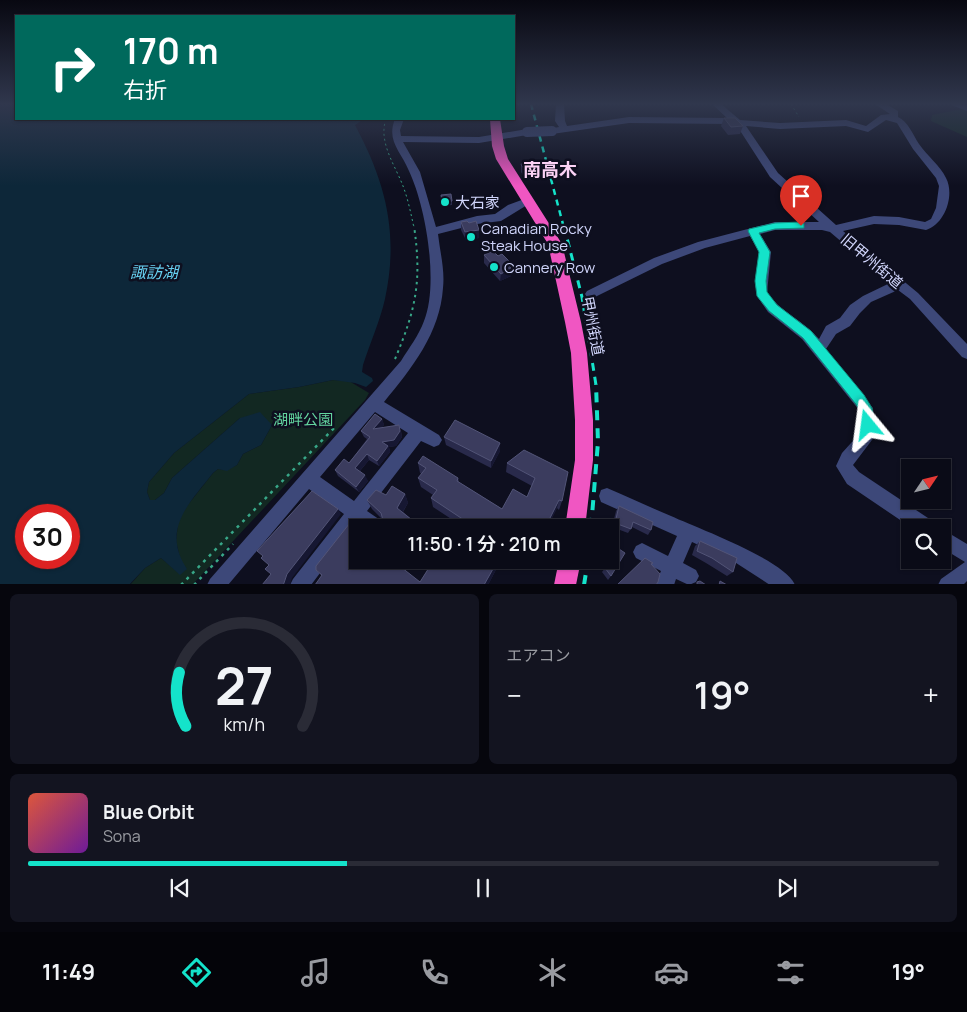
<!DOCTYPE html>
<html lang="ja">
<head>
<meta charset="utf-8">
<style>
	:root { --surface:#0a0b17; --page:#131420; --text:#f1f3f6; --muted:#999ba1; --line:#2a2b36; --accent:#14e3ca }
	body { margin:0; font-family:Manrope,"Noto Sans JP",sans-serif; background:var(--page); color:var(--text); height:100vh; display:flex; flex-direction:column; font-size:19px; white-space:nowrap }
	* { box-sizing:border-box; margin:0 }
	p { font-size:16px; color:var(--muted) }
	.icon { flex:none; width:28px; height:28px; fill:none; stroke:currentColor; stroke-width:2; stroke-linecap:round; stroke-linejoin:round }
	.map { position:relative; height:584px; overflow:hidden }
	.side { display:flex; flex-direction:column; gap:10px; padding:10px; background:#06060d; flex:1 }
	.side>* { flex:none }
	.banner { position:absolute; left:15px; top:15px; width:500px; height:105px; border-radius:0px; box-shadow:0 1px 4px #0004,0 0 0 1px var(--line); background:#00695c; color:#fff; overflow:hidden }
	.needle { width:32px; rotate:55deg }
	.controls { position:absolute; left:901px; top:459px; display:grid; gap:10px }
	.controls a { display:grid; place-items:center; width:50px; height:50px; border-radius:0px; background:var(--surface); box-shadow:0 1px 4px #0004,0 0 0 1px var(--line); font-size:25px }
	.speed { position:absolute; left:15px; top:504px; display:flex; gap:10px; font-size:25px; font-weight:700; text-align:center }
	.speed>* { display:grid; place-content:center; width:65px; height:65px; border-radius:50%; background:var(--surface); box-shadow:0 1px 4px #0004,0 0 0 1px var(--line); line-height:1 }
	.speed .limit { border:8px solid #d22; background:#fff; color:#111 }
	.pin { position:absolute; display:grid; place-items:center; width:42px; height:42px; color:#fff; margin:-51px -21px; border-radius:50% 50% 50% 0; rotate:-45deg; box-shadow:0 0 5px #0007 }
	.pin .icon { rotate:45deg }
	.me { position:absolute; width:55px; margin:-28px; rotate:344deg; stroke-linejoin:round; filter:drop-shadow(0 0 4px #0008) }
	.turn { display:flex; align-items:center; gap:18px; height:105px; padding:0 25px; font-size:22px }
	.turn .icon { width:65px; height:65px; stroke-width:2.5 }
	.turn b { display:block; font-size:35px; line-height:42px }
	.big { font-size:38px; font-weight:600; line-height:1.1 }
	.side .widget { flex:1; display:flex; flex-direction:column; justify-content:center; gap:8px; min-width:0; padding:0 18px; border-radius:8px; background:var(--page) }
	.side .dial { align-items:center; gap:0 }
	.dial svg { height:130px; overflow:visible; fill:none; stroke:var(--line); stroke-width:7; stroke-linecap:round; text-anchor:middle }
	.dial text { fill:var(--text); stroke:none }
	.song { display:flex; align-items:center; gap:15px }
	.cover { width:60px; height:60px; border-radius:8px; background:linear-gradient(135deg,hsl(10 70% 55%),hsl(280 70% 35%)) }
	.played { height:5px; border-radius:2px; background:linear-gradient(90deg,var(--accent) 35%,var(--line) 35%) }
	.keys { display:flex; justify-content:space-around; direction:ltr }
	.heat { display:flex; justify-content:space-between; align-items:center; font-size:28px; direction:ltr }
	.side .tiles { flex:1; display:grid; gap:10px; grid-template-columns:1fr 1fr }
	.widget:last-child { grid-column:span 2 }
	.trip { position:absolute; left:349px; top:519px; width:270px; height:50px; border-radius:0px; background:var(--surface); box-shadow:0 1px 4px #0004,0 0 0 1px var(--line); font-weight:600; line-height:50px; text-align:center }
	.dock { display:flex; height:80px; justify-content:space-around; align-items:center; background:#040409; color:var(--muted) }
	.dock .icon { width:35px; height:35px }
	.dock .on { color:var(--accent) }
	.dock b { font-size:22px; color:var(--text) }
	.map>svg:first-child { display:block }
	.green { fill:#122822 }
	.water { fill:#0d2739; fill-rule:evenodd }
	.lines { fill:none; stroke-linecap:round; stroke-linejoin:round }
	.path-far2 { stroke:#38a788; stroke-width:1; stroke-dasharray:2 3; stroke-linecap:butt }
	.path-far1 { stroke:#38a788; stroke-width:2; stroke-dasharray:2.5 4; stroke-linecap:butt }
	.path { stroke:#38a788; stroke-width:2.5; stroke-dasharray:3 5; stroke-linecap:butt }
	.minor { fill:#3d4879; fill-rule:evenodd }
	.highway { fill:#f056c2; fill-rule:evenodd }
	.rail-far2 { stroke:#14e3ca; stroke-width:2.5; stroke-dasharray:6 5; stroke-linecap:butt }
	.rail-far1 { stroke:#14e3ca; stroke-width:3; stroke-dasharray:8 6; stroke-linecap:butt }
	.rail { stroke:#14e3ca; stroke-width:4; stroke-dasharray:10 8; stroke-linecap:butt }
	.minor-bridge { stroke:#3d4879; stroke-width:10 }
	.wall { fill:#292a4b }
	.shaded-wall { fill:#161732 }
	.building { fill:#3b3c5e; stroke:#525477 }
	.route { fill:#14e3ca; stroke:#0d9483 }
	.poi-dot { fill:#14e3ca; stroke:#0e0f1f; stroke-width:2 }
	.labels { text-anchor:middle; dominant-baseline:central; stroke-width:5; stroke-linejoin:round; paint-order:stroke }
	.poi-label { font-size:15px; fill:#d0d5fb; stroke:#0e0f1f; text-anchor:start }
	.street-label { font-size:15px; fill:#d0d5fb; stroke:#0e0f1f }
	.park-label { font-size:15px; fill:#63d49f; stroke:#0e0f1f }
	.water-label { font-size:16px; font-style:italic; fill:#67d0f1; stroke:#0e0f1f }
	.quarter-label { font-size:18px; font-weight:bold; fill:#fbd2f5; stroke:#0e0f1f }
</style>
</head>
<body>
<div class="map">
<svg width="967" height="585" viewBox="0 0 967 585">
	<rect width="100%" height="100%" fill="#0e0f1f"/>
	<!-- green -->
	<g class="green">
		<polygon points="967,108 967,137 931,121 932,115"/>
		<polygon points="333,380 349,381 369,393 365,400 193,584 130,585 145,568 161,558 180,574 180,558 176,541 178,523 183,511 213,473 218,469 227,470 237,465 243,454 261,445 272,425 240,418 172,478 164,493 155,500 150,500 147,492 149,482 174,453 249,394 299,387"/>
	</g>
	<!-- water -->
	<path class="water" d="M 0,104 L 16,104 L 16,119 L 364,119 L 355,125 C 386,183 399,234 385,299 C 380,321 370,343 363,365 L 362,372 L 372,378 L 373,381 L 366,387 L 355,383 L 333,380 L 299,387 L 249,394 L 174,453 L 149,482 L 147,492 L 150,500 L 155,500 L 164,493 L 172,478 L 240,418 L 260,412 L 272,425 L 261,445 L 243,454 L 237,465 L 227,471 L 218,469 L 213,473 C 189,504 161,529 187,569 L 180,575 L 161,558 L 145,568 L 130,584 L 0,584 ZM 26,515 L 69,515 L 69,558 L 26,558 Z"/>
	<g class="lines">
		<!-- path-far2 -->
		<g class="path-far2">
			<polyline points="791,104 799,117"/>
			<path d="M 386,119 C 378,142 395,165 403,186 C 408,199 411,214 414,228"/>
		</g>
		<!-- path-far1 -->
		<path class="path-far1" d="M 395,359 C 416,309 422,281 414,226"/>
		<!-- path -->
		<g class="path">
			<polyline points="181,585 337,425"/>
			<polyline points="194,585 233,544"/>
		</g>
		<!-- minor -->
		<g class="minor">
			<path d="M 556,104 L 564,104 L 565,121 L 567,126 L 629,117 L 727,118 L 712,104 L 721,104 L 740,120 L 780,123 L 846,120 L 866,126 L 881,115 L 890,114 L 875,104 L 886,104 L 898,111 L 898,117 C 908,121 913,135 919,144 C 927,156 940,165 946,178 C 955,195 945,224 926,230 L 899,225 L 874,224 L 843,231 L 918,293 L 967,344 L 967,359 L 962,357 L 910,299 L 898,290 L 871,302 L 860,313 L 850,326 L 836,334 L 826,349 L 873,408 L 875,436 L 853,465 L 859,472 L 934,522 L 936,528 L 912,528 L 847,484 L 836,466 L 842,453 L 860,433 L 859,410 L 802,339 L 768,312 L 757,296 L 755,281 L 759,252 L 750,236 L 705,248 L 662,264 L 595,297 L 587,297 L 585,294 L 587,291 L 654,258 L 698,242 L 775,222 L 819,222 L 770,177 L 739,129 L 733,124 L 629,123 L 552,134 L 547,131 L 549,129 L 559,127 L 555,121 ZM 886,120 L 897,123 L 913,149 L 936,178 L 939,186 L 936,208 L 931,219 L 925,222 L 899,217 L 874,216 L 836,225 L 778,173 L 746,126 L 780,129 L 846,126 L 868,132 ZM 775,230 L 822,230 L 830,232 L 890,283 L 863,296 L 850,305 L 840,318 L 826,326 L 819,339 C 804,321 781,312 767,293 L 771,252 L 760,234 Z"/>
			<polygon points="953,104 967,105 967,111 954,106"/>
			<path d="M 395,119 L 404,119 L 400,130 L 401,136 L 479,137 L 527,129 L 532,132 L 527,135 L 479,143 L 403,142 L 420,172 L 436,227 L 477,216 L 495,214 L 508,205 L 527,198 L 532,202 L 501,221 L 477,224 L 438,234 C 440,252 445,270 443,288 C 440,333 412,368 384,402 L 439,435 L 442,440 L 439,445 L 434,447 L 421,441 L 367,511 L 383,522 L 385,528 L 362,528 L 357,524 L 311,585 L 290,585 L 293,579 L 344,514 L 309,489 L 228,585 L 207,585 L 210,579 L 401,361 C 409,348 419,335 424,321 C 439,284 426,207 409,171 C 401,151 386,141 395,119 ZM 375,412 L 408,433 L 354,501 L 320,477 Z"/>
			<path d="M 607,488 C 629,497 649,507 671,516 C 697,528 785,560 795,585 L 770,585 L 733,561 L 692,542 L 683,563 L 696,570 L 699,576 L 696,582 L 689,585 L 676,579 L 674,585 L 655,585 L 661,571 L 636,558 L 633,552 L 636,546 L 642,543 L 668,556 L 677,536 L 601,502 L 599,496 L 601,490 Z"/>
			<polygon points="942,529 967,544 967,581 963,585 938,585 941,579 965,562 942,548"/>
		</g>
		<!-- highway -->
		<g class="highway">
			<polygon points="490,119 500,119 504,146 508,159 562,244 581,322 587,353 593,420 593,460 585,528 565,528 575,460 575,420 571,353 565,322 548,244 496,159 492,146"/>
			<polygon points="559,560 581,560 576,585 554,585"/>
		</g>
		<!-- rail-far2 -->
		<polyline class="rail-far2" points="531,104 564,228"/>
		<!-- rail-far1 -->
		<polyline class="rail-far1" points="564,226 582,297 596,385"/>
		<!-- rail -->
		<g class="rail">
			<polyline points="591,528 598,442 596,384"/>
			<polyline points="584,585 588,560"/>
		</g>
		<!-- minor-bridge -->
		<polyline class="minor-bridge" points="527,132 552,131"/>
	</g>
	<!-- wall -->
	<g class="wall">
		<polygon points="724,118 743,126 740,134 728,135 721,126"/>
		<polygon points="521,164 538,170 537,178 526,180 521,172"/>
		<polygon points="441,195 452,201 452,205 443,206"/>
		<polygon points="461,222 469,223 479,230 479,238 466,240 461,230"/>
		<polygon points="484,255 512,272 511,272 511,276 500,281 484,263"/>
		<polygon points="382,419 384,425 382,427 401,431 402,437 396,446 389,447 390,452 379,466 369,460 360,471 368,481 359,492 338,476 335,470 349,463 367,439 364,437 361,431"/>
		<polygon points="444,437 500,443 500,451 491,468 446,445"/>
		<polygon points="524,450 562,501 559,510 557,508 547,528 465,528 433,507 431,498 433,495 421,487 418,478 422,474 420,473 418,463 458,478 459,482 502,509 527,497 532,486 506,472 507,463"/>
		<polygon points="405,494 408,503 403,512 422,528 384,528 381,522 383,520 372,509 367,500 386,495"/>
		<polygon points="619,506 651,530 648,535 632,527 628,533 612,527 616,511"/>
		<polygon points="700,541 733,572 727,576 706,563 692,555 695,546"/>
		<polygon points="619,549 611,576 608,580 602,572"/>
		<polygon points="358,560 420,582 430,567 422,560 501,560 488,585 315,585 322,576 316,570"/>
	</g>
	<!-- shaded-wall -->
	<g class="shaded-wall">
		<polygon points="538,170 537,178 526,180 526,173"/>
		<polygon points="479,230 479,238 466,240 465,232"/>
		<polygon points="512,264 511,276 500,281 501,274 509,266"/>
		<polygon points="382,419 384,425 376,435 373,429"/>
		<polygon points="399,425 402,437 396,446 389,447 390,452 379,466 377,461 382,442"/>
		<polygon points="500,443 500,451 491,468 491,461"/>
		<polygon points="367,454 369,460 358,473 355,468"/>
		<polygon points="365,475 368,481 359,492 356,487"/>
		<polygon points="405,494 408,503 400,516 397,508"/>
		<polygon points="559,500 557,508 547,528 545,528"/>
		<polygon points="338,509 341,514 292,578 290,585 283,585 287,574"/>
		<polygon points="377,522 380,528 373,528"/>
		<polygon points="498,560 501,560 488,585 484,585"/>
	</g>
	<!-- building -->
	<g class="building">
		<polygon points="724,118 735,118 743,126 731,127"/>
		<polygon points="533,162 538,170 526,173 521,164"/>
		<polygon points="451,194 452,201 442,202 441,195"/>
		<polygon points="467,221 469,223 476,221 479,230 465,232 461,222"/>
		<polygon points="493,251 498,256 502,254 512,264 509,266 511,268 501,274 484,255"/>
		<polygon points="375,414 382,419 373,429 399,425 400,431 394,440 382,442 388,446 377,461 367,454 355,468 365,475 356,487 335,470 344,459 349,463 370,437 361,431"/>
		<polygon points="455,420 500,443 491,461 444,437"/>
		<polygon points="524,450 568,472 562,501 559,500 545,528 476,528 431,498 437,490 418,478 426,468 418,463 423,456 458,478 457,481 502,509 513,489 527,497 535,478 507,463"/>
		<polygon points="392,486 405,494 397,508 422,528 388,528 381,522 383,520 381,513 367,500 376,490 386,495"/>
		<polygon points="312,491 338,509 287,574 284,583 283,585 262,585 271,574 265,569 269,565 261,558 263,556 257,551"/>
		<polygon points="619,506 653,522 651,530 633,522 631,529 615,523"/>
		<polygon points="353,519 357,522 377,522 373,528 358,528 358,560 392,560 420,582 432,563 428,560 498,560 484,585 315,585 322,575 316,570 316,566"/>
		<polygon points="700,541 737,558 733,572 712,558 697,551"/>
		<polygon points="619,549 625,553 611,576 605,568"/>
		<polygon points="645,558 653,563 651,564 660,574 658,582 656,585 617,585"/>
		<polygon points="700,581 706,585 697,585 697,582"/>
		<polygon points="720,581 727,585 719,585"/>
	</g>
	<!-- sky -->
	<linearGradient id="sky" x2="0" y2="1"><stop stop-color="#080811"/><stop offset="0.56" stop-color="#30374d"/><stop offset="1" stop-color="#30374d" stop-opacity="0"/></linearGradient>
	<rect width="967" height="186" fill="url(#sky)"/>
	<!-- route -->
	<polygon class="route" points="801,222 804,223 804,228 775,229 759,233 770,252 766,281 767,292 777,305 811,331 864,395 872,408 875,425 873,430 868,431 863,430 859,409 855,403 803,338 769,311 757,296 755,281 759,252 748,231 749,229 775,223"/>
	<!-- markers -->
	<g class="poi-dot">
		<circle cx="445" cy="202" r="5"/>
		<circle cx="471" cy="237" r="5"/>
		<circle cx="494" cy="267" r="5"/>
	</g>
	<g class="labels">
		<!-- poi labels -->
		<g class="poi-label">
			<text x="455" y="202">大石家</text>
			<text x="481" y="228">Canadian Rocky<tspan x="481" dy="17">Steak House</tspan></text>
			<text x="504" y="267">Cannery Row</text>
		</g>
		<!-- street labels -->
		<g class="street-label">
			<text transform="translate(872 261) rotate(40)">旧甲州街道</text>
			<text transform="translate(593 326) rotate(79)">甲州街道</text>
		</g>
		<!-- park labels -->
		<g class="park-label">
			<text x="303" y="419">湖畔公園</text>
		</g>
		<!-- water labels -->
		<g class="water-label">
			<text x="154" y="272">諏訪湖</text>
		</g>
		<!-- quarter labels -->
		<g class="quarter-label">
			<text x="550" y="169">南高木</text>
		</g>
	</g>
</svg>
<div class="controls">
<a><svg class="needle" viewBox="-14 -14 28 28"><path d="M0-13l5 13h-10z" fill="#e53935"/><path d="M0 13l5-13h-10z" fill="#999ba1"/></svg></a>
<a><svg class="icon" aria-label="search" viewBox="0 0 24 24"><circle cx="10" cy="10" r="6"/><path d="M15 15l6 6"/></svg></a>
</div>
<div class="speed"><div class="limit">30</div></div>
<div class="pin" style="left:801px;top:226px;background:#d93025"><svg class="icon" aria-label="arrive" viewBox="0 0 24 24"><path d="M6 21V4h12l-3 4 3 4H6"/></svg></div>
<svg class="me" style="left:868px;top:425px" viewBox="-20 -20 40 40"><path d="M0-17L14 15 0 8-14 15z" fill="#14e3ca" stroke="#fff" stroke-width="4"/></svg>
<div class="trip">11:50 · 1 分 · 210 m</div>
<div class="banner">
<div class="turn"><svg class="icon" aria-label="right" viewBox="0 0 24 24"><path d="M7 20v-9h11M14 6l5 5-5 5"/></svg><div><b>170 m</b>右折</div></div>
</div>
</div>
<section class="side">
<div class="tiles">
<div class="widget dial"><svg viewBox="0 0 100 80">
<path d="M14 69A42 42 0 1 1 86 69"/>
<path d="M14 69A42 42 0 0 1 10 36" stroke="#14e3ca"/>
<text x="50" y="56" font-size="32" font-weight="700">27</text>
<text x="50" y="72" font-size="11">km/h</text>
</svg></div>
<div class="widget"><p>エアコン</p>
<div class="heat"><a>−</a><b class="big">19°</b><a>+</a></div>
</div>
<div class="widget">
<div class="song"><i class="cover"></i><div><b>Blue Orbit</b><p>Sona</p></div></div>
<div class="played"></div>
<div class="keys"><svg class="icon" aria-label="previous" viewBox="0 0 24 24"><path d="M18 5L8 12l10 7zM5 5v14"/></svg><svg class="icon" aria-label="pause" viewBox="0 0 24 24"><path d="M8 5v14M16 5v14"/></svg><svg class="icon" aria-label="next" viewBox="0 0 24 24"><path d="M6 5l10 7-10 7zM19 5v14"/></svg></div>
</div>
</div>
</section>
<nav class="dock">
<b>11:49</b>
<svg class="icon on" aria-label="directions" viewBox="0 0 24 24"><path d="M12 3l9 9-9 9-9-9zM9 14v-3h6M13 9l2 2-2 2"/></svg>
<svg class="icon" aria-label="music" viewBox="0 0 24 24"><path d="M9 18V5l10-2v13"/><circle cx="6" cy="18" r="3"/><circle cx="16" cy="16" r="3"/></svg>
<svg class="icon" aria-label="phone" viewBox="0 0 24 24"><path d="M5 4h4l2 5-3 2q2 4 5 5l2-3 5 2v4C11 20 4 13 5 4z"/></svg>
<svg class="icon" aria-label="climate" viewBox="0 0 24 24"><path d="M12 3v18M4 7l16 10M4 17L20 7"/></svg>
<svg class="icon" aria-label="car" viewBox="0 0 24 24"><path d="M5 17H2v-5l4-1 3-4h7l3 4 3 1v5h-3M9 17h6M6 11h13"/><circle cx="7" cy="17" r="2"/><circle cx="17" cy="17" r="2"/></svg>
<svg class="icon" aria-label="filters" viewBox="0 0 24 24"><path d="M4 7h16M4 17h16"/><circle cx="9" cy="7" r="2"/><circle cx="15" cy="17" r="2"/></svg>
<b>19°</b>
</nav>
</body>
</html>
